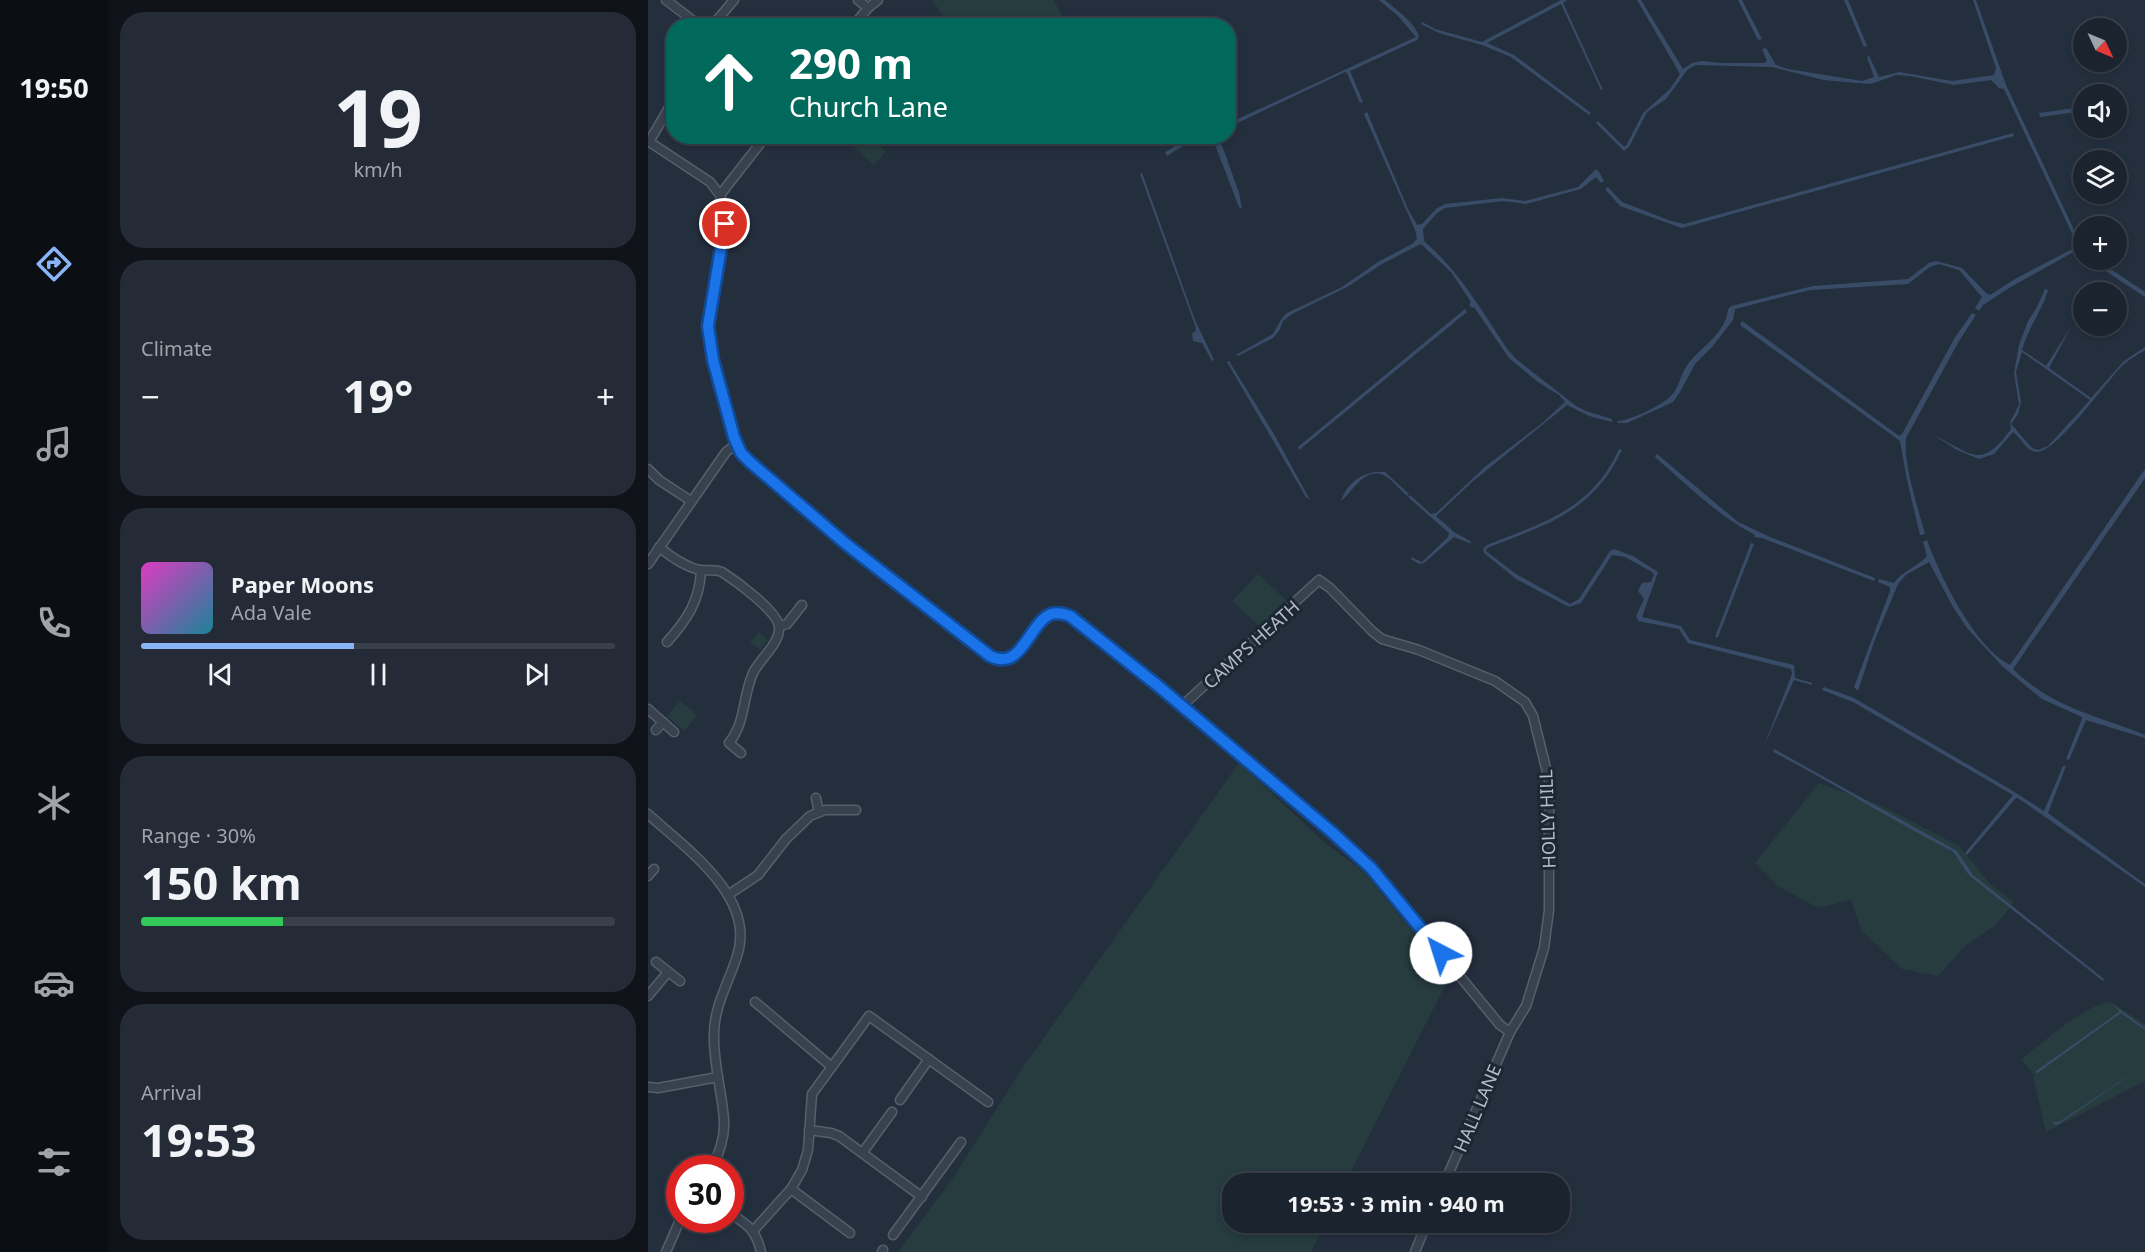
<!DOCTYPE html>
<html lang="en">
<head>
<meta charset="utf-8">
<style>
	:root { --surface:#1b232e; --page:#242b36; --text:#f1f3f6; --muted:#a0a4aa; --line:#39404a; --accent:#8ab4f8 }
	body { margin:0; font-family:"Noto Sans",sans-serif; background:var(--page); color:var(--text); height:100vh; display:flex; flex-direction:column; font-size:22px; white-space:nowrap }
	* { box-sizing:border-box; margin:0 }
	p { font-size:20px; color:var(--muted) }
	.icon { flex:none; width:33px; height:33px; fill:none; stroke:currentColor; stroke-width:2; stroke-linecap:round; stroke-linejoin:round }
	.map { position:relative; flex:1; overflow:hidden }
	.side { display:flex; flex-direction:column; gap:12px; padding:12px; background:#0f1319; width:540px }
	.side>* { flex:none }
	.top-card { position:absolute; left:18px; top:18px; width:570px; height:126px; border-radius:24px; box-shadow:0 3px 9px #0003,0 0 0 2px var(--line); background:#00695c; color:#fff; overflow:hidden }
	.needle { width:39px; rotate:134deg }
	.tools { position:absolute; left:1425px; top:18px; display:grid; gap:12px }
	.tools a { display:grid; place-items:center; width:54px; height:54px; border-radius:50%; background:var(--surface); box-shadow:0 3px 9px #0003,0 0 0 2px var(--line); font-size:30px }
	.speed { position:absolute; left:18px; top:1155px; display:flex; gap:12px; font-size:30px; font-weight:700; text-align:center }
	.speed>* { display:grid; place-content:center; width:78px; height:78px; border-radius:50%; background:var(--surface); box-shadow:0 3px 9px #0003,0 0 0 2px var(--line); line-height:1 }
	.speed .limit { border:9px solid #d22; background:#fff; color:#111 }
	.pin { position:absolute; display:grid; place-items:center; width:51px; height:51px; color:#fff; margin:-26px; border:3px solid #fff; border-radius:50%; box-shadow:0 2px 6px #0007 }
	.me { position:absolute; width:66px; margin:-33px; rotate:320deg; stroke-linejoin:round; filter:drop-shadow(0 0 4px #0008) }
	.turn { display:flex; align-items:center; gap:21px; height:126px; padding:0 24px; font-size:27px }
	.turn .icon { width:78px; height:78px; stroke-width:2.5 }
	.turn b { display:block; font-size:42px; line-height:51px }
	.big { font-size:45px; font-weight:700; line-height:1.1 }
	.side .widget { flex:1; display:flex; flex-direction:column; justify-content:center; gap:9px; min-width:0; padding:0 21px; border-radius:24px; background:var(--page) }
	.side .dial { align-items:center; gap:0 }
	.dial b { font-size:78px; line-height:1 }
	.song { display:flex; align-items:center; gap:18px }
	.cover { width:72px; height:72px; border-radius:9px; background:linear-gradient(135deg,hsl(310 70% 55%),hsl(190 70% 35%)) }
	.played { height:6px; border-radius:3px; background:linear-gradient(90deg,var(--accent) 45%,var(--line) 45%) }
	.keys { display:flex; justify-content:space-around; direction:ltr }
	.heat { display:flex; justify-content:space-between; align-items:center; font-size:33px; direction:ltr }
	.charge { height:9px; border-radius:4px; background:linear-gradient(90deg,#34c759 30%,var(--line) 0) }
	.trip { position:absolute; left:574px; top:1173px; width:348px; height:60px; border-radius:24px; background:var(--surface); box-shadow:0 3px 9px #0003,0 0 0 2px var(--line); font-weight:700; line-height:60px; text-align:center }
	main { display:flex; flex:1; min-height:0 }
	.menu { display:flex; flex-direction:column; width:108px; justify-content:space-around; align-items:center; background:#0b0e12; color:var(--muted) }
	.menu .icon { width:42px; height:42px }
	.menu .selected { color:var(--accent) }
	.menu b { font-size:27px; color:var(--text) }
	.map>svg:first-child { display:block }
	.green { fill:#263c3f }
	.water { fill:#394c67; fill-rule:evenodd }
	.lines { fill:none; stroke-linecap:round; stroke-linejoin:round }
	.minor-casing { stroke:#565f6c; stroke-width:11 }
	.minor { stroke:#38414e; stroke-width:8 }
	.route-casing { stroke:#114b97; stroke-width:15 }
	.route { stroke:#1a73e8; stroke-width:10 }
	.labels { text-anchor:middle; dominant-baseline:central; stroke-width:6; stroke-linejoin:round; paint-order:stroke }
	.street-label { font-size:18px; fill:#b4bcc9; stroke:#1d2633 }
</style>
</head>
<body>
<main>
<nav class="menu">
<b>19:50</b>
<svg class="icon selected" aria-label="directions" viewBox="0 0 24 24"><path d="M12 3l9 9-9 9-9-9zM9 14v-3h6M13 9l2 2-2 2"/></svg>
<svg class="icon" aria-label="music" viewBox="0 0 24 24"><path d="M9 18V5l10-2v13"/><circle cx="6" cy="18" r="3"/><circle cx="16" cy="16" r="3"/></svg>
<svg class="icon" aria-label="phone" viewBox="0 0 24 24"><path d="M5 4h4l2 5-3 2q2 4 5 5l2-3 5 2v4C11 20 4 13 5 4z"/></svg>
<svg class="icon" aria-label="climate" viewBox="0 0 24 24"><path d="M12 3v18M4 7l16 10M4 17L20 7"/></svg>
<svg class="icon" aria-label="car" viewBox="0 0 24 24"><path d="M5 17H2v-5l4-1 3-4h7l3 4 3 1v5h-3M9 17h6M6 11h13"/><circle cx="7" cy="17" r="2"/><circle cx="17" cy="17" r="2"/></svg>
<svg class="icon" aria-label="filters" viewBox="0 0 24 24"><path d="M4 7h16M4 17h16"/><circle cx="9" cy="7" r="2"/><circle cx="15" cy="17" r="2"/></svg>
</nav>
<section class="side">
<div class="widget dial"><b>19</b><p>km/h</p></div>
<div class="widget"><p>Climate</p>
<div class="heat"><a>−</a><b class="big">19°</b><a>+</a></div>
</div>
<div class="widget">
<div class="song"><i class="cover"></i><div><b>Paper Moons</b><p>Ada Vale</p></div></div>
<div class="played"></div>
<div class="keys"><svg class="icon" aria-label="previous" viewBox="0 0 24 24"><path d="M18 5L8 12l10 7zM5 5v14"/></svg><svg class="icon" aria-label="pause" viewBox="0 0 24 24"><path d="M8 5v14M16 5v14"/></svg><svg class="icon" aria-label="next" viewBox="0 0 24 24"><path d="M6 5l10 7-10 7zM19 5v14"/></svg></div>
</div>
<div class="widget"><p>Range · 30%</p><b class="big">150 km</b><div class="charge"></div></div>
<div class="widget"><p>Arrival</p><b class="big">19:53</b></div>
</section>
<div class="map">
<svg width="1497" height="1252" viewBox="0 0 1497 1252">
	<rect width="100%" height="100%" fill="#242f3e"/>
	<!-- green -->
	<g class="green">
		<polygon points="284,0 406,0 418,25 302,25"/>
		<polygon points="200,136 222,137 238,151 226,165 197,139"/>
		<polygon points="610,574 638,600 612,627 584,601"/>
		<polygon points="110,633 112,633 120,640 112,650 102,642"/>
		<polygon points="32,701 49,715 36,731 19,716"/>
		<polygon points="591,763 676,842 716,872 788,960 800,980 697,1183 585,1184 585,1222 677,1223 663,1252 250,1252 307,1175 373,1070"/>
		<polygon points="1171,783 1234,806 1311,846 1343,885 1366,902 1348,925 1317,946 1290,976 1254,969 1213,930 1203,900 1170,908 1130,886 1107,863"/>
		<path d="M 1462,1002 L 1497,1024 L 1497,1081 L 1398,1132 L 1384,1072 L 1373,1059 C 1395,1043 1436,1005 1462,1002 Z"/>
	</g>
	<!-- water -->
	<g class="water">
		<path d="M 731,0 L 737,0 C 748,10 767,22 771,37 L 769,40 L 702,71 L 715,102 L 712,103 L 699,73 L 697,72 L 581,127 L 581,123 L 768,37 L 750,16 Z"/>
		<polygon points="913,0 919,0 915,3 955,90 953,90 913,4 839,43 866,55 943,113 941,115 863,57 834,45 791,33 773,24 774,22 787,29 834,42"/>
		<path d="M 989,0 L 993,0 L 1035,69 L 1044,63 L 1054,61 L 1074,63 L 1117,63 L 1119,61 L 1114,49 L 1118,48 L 1128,65 L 1140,69 L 1214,81 L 1226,77 L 1219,57 L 1221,56 L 1231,77 L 1251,72 L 1304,81 L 1346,75 L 1348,68 L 1325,0 L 1328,0 L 1358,85 L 1435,249 L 1435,255 L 1429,250 L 1361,288 L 1335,305 L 1331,311 L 1327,308 L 1334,297 L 1311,270 L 1291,264 L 1282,267 L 1260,284 L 1162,290 L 1087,309 L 1085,320 L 1064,347 L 1047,364 L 1032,392 L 1025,402 L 979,423 L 970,423 L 969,421 C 982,421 1014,405 1023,396 C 1031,388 1032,376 1038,367 C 1051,347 1078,335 1080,309 L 1083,306 L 1165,286 L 1260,279 L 1281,263 L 1288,261 L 1314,268 L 1338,293 L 1342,295 L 1367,279 L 1430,246 L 1356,89 L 1351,88 L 1343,80 L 1306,85 L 1262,76 L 1248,75 L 1223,84 L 1208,83 L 1176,80 L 1124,67 L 1048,65 L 1040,69 L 1018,99 L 999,112 L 981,147 L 976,151 L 948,123 L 950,121 L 975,146 L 978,146 L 995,113 L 1022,89 L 1032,74 Z"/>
		<polygon points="1090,0 1094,0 1114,39 1110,40"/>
		<polygon points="1196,0 1200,0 1219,46 1216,47"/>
		<polygon points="1435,107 1435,111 1392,117 1391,113"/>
		<path d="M 719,112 L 760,209 L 769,225 L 774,224 L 788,209 L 797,204 L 854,198 L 877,201 L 930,187 L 948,169 L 951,172 L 956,181 L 953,183 L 948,177 L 933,189 L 878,204 L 855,201 L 797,208 L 789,213 L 775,229 L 776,241 C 811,271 834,311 860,350 L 868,359 L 928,406 L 938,411 L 964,419 L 964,422 L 941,416 L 919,405 L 824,482 L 788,516 L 806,532 L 824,542 L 821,543 L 806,537 L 776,563 L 771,564 L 763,559 L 763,557 L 774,562 L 800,537 L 801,533 L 760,497 L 762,495 L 783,514 L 788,513 L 838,466 L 893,424 L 917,402 L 911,395 L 890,382 L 861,358 L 826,307 L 824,308 L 821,305 L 823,302 L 803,272 L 773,244 L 734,264 L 699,287 L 644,314 L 635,321 L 631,331 L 625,338 L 590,356 L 588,355 L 625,334 L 634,318 L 639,313 L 694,287 L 730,262 L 764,244 L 769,239 L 767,230 L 716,114 Z"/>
		<polygon points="1365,133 1366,136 1034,228 972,206 957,189 960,187 974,202 1023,221 1036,224"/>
		<polygon points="550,136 560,137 538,144 519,156 517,152 539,139"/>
		<polygon points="564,137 571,137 591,193 594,209 591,207"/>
		<polygon points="494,173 547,320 566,360 564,361 554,343 545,341 544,333 547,332 548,328 492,174"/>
		<polygon points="1441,260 1449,260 1497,292 1497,297"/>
		<path d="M 1397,289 L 1400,290 C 1394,311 1380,328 1374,350 L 1398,366 L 1423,327 L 1401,368 L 1443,398 L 1476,361 L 1497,347 L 1497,350 C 1489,355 1480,360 1474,366 C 1458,382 1409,452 1389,452 C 1378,452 1373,437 1365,432 L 1346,454 L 1331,459 L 1309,450 L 1286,435 C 1326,455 1333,470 1363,429 L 1362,422 L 1371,405 L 1366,373 L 1371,345 L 1380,321 L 1389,307 ZM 1374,352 L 1442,400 L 1400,446 L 1390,450 L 1384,448 L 1363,424 L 1370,414 L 1373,402 L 1368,372 Z"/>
		<polygon points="817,309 819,312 651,450 650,447"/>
		<path d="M 1324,313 L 1328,315 L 1311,341 L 1258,438 C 1255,464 1270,508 1277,534 L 1272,535 L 1259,480 L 1252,441 L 1092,325 L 1094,321 L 1251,436 L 1254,434 L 1306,339 Z"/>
		<polygon points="581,361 626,434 662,500 658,497 579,362"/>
		<path d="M 971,449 L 974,450 C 944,513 899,524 839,548 L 838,551 L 868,574 L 922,604 L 931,599 L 962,551 L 966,549 L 985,556 L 1010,572 L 994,617 L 1033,626 L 1042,640 L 1146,665 L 1147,678 L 1164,683 L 1164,685 L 1146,680 L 1116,746 L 1144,674 L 1143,669 L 1040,643 L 1031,629 L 990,621 L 988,616 L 996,599 L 990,591 L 994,583 L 1003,582 L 1006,575 L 1004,572 L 977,557 L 964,555 L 933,603 L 921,607 L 868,579 L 836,553 L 835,549 L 839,545 C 895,523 944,509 971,449 Z"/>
		<path d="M 1009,454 L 1090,522 L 1122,537 L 1227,578 L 1226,581 L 1114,538 L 1106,537 L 1107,535 C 1070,516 1038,484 1007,457 Z"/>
		<path d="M 1497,469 L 1497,478 L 1365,669 C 1406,709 1446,714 1497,735 L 1497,738 L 1438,720 L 1421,760 L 1418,759 L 1434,719 L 1434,717 L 1394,699 L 1354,666 L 1319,628 L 1305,607 L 1281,562 L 1259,574 L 1250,584 L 1226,642 L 1210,691 L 1206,687 L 1242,591 L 1242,587 L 1230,582 L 1231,579 L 1246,583 C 1255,570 1270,567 1279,556 L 1275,542 L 1279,540 C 1293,578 1326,646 1362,665 Z"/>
		<path d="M 726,472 L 737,472 L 761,494 L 759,496 C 742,480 731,461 709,484 C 704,489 698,497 693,501 C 699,484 709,476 726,472 Z"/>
		<polygon points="1103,543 1106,544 1070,637 1067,637"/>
		<polygon points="1176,687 1206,698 1360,788 1396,811 1415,766 1418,766 1400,813 1497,884 1497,887 1370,798 1368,798 1319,855 1317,853 1365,795 1205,702 1174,690"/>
		<path d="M 1126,749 L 1309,851 L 1325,875 L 1456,979 L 1455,981 L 1323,877 C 1315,869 1312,859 1304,851 C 1243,820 1186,783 1125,752 Z"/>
		<polygon points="1462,1002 1497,1028 1497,1030 1473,1013 1388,1074 1388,1071 1471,1012 1471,1010"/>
		<polygon points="1497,1065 1411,1124 1408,1125 1404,1122 1411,1122"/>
	</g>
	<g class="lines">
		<defs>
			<g id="minor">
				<polyline points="18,0 52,26"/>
				<polyline points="210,0 220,8"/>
				<polyline points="64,26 86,0"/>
				<polyline points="205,26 220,8 230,0"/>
				<path d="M 0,141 L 62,182 L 72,195 L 78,212 L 60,325 L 65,360 L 86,437 L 93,453 L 102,462 L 198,544 L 342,656 C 374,672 380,624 403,614 C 410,612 416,614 422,616 L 509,685 L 685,833 L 723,868 L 852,1025 L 862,1032"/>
				<polyline points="1,142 26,99"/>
				<polyline points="72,195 118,136"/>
				<polyline points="0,469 11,480 43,501"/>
				<path d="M 11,547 C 23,557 36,566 51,570 C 59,571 67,569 74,572 C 88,581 128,610 131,626"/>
				<polyline points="0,564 78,452 88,444"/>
				<path d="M 19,642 C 39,620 52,600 53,570"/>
				<polyline points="534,706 671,580 682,588 724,631 734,639 771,650 847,681 877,702 885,716 901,780 901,910 896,948 878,1006 862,1032 796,1184"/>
				<polyline points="0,709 26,732"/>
				<polyline points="8,730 15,722"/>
				<path d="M 93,753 L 81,743 C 99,720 94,695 106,671 C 114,657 133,642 131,626 L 139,624 L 154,605"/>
				<polyline points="168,798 171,812"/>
				<path d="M 0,814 C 37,848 109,897 89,956 C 81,982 66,1006 66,1034 C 65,1063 74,1091 76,1120 C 77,1136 71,1154 64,1168"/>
				<polyline points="0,876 6,869"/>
				<polyline points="80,895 110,875 138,839 162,816 177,810 208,810"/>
				<polyline points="8,962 32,981"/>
				<polyline points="0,996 20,972"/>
				<polyline points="107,1002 184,1067"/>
				<polyline points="0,1087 10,1088 70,1077"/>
				<polyline points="252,1100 281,1059"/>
				<polyline points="161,1130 183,1133 191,1136 274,1197"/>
				<polyline points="215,1152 244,1112"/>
				<polyline points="143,1189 202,1233"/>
				<path d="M 82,1213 C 100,1225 108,1230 113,1252"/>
				<polyline points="105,1231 143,1189 154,1170 160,1150 164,1094 221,1016 340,1102"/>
				<polyline points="245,1235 313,1142"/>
				<polyline points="18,1252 32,1220"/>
				<polyline points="234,1252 235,1250"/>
				<polyline points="767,1252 779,1222"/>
			</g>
		</defs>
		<!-- minor casing -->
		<use href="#minor" class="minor-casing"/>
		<!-- minor -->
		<use href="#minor" class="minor"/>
	</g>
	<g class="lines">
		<defs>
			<path id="route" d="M 77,224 L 60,326 L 65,360 L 86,437 L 93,453 L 102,462 L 198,544 L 342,656 C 374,672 380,624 403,614 C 410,612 416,614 422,616 L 509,685 L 685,833 L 723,868 L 793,953"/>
		</defs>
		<!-- route casing -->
		<use href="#route" class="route-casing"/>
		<!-- route -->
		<use href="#route" class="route"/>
	</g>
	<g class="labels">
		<!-- street labels -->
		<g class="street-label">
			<text transform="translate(603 644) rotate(-42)">CAMPS HEATH</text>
			<text transform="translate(899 819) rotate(-92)">HOLLY HILL</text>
			<text transform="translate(829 1108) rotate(-67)">HALL LANE</text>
		</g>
	</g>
</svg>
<div class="tools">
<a><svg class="needle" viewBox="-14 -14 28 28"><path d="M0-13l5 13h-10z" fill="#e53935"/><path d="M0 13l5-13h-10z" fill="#a0a4aa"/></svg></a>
<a><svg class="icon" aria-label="sound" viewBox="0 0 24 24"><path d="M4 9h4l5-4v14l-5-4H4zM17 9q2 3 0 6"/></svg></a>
<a><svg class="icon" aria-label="layers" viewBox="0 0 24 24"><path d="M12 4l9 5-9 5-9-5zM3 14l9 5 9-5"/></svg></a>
<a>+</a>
<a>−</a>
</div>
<div class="speed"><div class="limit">30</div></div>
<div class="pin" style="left:77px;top:224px;background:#d93025"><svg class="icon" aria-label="arrive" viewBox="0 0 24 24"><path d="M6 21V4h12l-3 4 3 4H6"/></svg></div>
<svg class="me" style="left:793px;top:953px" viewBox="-20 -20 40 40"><circle r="19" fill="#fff"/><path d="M0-13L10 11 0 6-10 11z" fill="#1a73e8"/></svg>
<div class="trip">19:53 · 3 min · 940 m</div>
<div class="top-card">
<div class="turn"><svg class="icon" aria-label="ahead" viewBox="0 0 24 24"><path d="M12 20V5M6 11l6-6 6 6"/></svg><div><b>290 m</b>Church Lane</div></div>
</div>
</div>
</main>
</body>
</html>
